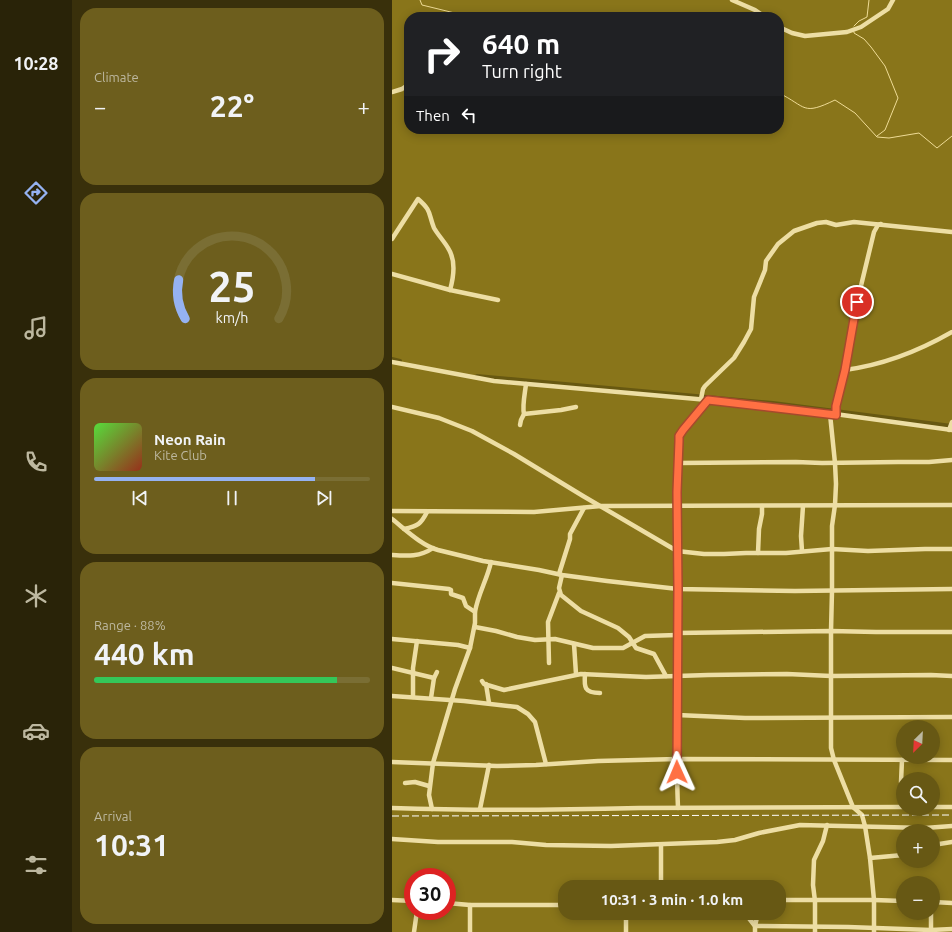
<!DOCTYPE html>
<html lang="en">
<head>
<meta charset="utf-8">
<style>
	:root { --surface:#675814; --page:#6d5e1d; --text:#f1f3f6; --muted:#bdb8a0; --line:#7a6e34; --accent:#95b2f1 }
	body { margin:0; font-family:Ubuntu,sans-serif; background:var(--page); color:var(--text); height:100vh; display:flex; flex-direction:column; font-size:15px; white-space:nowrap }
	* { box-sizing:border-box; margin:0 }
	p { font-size:13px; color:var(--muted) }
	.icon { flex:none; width:22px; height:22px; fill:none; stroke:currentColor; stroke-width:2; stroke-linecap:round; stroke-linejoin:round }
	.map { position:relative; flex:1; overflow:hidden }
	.sheet { display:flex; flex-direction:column; gap:8px; padding:8px; background:#39300b; width:320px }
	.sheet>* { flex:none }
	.hud { position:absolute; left:12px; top:12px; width:380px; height:122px; border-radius:16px; box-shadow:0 2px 10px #0003; background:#202124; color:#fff; overflow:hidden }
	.needle { width:26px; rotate:204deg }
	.buttons { position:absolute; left:504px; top:720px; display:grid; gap:8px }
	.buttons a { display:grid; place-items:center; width:44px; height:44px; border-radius:50%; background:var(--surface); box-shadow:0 2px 10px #0003; font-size:20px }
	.speed { position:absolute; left:12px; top:868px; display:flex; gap:8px; font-size:20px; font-weight:700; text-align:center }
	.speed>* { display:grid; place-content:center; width:52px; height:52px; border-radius:50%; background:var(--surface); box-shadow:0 2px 10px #0003; line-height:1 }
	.speed .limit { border:6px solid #d22; background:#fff; color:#111 }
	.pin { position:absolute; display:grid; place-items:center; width:34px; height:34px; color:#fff; margin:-17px; border:2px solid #fff; border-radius:50%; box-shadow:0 1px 4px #0007 }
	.me { position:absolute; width:44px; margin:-22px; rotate:359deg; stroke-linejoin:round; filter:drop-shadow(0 0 3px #0008) }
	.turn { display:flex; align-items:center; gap:14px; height:84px; padding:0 12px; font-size:18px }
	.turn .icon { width:52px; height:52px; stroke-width:2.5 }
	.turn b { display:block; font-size:28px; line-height:34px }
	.then { display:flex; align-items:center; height:38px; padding:0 12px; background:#0003; gap:8px; font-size:15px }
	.big { font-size:30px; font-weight:700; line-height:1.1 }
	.sheet .card { flex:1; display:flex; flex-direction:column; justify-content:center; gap:6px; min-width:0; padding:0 14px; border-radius:16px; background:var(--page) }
	.sheet .dial { align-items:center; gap:0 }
	.dial svg { height:104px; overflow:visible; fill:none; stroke:var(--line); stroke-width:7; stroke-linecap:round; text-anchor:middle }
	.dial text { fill:var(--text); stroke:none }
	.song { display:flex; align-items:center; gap:12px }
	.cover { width:48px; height:48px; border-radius:6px; background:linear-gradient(135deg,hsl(110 70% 55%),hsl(10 70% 35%)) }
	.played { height:4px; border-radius:2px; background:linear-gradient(90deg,var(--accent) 80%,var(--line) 80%) }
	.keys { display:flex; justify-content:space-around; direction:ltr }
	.heat { display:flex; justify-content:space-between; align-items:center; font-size:22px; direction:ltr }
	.charge { height:6px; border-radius:3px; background:linear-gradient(90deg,#34c759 88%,var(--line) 0) }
	.trip { position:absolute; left:166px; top:880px; width:228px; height:40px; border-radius:16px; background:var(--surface); box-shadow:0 2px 10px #0003; font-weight:700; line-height:40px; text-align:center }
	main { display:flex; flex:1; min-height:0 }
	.dock { display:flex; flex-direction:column; width:72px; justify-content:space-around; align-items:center; background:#292308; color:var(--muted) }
	.dock .icon { width:28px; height:28px }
	.dock .current { color:var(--accent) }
	.dock b { font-size:18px; color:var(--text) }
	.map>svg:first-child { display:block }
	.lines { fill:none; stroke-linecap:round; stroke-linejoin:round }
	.stream { stroke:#efdc96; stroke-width:1 }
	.canal { stroke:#675811; stroke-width:4 }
	.minor { stroke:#eddea4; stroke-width:4.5 }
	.rail { stroke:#fff; stroke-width:1; stroke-dasharray:7 3; stroke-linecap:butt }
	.route-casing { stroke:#a6492c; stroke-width:10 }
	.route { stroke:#ff7043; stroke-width:7 }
</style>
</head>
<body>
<main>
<nav class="dock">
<b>10:28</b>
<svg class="icon current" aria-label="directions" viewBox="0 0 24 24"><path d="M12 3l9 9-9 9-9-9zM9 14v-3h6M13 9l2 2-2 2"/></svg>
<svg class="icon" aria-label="music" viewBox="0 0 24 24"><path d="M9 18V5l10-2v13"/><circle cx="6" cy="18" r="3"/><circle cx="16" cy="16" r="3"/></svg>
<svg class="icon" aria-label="phone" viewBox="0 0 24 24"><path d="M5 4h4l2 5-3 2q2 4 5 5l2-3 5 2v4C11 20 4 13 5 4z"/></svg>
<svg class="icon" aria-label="climate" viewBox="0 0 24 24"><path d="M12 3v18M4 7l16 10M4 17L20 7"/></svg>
<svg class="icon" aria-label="car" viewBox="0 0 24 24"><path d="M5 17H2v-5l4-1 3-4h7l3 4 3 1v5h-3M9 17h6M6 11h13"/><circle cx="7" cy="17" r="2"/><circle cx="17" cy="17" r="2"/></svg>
<svg class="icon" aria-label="filters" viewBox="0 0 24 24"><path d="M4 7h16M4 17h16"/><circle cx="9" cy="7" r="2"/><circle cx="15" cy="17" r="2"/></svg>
</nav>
<section class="sheet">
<div class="card"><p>Climate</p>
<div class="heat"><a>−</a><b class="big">22°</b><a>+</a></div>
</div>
<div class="card dial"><svg viewBox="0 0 100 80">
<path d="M14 69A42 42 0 1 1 86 69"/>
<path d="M14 69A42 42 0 0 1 9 39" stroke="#95b2f1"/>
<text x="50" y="56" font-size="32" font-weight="700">25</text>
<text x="50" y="72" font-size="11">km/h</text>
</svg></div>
<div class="card">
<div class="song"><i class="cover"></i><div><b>Neon Rain</b><p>Kite Club</p></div></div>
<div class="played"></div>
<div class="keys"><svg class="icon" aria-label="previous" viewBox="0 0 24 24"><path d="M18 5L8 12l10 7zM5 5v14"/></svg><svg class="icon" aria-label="pause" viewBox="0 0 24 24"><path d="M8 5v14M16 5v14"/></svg><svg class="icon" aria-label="next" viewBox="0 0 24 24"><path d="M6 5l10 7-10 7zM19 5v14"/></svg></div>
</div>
<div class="card"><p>Range · 88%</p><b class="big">440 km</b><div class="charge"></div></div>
<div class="card"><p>Arrival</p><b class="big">10:31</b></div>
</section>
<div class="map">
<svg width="560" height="932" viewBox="0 0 560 932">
	<rect width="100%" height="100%" fill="#89751a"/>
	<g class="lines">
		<!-- stream -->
		<g class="stream">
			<polyline points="28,0 30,5 79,17"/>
			<polyline points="462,26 467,21 475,17 477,0"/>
			<polyline points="462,32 462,33 472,39 479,47 493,66 506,98 493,130 485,136"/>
			<path d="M 387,93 C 415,107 410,116 443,100 L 463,113 L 485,137 L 497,138 L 527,133 L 545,148 L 560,136"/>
		</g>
		<!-- canal -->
		<g class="canal">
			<polyline points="0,359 8,361"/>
			<polyline points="85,376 381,403 560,426"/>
		</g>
		<!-- minor -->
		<g class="minor">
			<polyline points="340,0 363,10 373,17"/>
			<polyline points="387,27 400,33 413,36 455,32 469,27 496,9 501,0"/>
			<polyline points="0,92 10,89 17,84"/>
			<path d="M 0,239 L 26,199 C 40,211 36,213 42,228 C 46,235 52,241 56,248 C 64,260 62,276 58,290"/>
			<polyline points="0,274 58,290 106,300"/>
			<polyline points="0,362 102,381 316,400 438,414 443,463 444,484 443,505 440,526 440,591 439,631 439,748 442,760 461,807 470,815 473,826 478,858 482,900 482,932"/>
			<path d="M 453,370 C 491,365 527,351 560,332"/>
			<polyline points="309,399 311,389 313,386 342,358 352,342 359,329 362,297 373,270 374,261 386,244 402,231 425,223 434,222 444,225 462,222 560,232"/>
			<polyline points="0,407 47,418 80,431 122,454 191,496 285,551 312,554 332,554 354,553 394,553 440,549 476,551 533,549 560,549"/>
			<polyline points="132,414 169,410 184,407"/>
			<polyline points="443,414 560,430"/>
			<polyline points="444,415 444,406 453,370 461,319 482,232 486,225 489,224"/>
			<path d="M 128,425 L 129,420 L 132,414 C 130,406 133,393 134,384"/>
			<polyline points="557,430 560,422"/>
			<polyline points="286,463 404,462 430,463 506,462 537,462 560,460"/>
			<polyline points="0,511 142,512 209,506 560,505"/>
			<path d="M 0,519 C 14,530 29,545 46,550 L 91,561 L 147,570 L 170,575 L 215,581 L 286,589 L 403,591 L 560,589"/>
			<path d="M 12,529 C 26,526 29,524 35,512"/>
			<polyline points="410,551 409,536 411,506"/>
			<polyline points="366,553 367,529 370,514 370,506"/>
			<path d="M 0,555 C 15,556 28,557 41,548"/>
			<polyline points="167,574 178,539 178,534 192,508"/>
			<polyline points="170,575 167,588 169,595 189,611 226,628 237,637 244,648 262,654 274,676"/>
			<polyline points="0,583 57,589 59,590 59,594 71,598 74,606 83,612 83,623 78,648 63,689 41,763 37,795 40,809"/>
			<path d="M 83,612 C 86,594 95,580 99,562"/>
			<polyline points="83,627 104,631 125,637 143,640 163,639 201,648 231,648 253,636 285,635"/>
			<polyline points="285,633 439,631 484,632 560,632"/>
			<polyline points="0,639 66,645 78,648"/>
			<polyline points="182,644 184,674"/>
			<polyline points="157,663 156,622 167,593"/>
			<polyline points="0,668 42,678"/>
			<path d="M 193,674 C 192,687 192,693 208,693"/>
			<polyline points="90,681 92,684 112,690 189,674 254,677 316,675 395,674 439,676 539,675 560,676"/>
			<polyline points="94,684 97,703"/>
			<polyline points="0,696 72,701 125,707 136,714 143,722 154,764"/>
			<polyline points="21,697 21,668 25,641"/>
			<polyline points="39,698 42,678 45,672"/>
			<polyline points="285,715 353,718 560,717"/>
			<polyline points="510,760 509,782 511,789"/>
			<polyline points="0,762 105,766 144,765 206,761 285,759 560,760"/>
			<polyline points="13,783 23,782 37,786"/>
			<polyline points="541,807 560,807"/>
			<path d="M 0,808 C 82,811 165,810 247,808 L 511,807"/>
			<path d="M 286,808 C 283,735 285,662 286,589 C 286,540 285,490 287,441 L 287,436 L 291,430 L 316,400"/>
			<polyline points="88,809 97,765"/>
			<polyline points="0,839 46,842 120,842 154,845 219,846 325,842 343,840 367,833 408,825 533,828 560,826"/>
			<polyline points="269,845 269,887"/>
			<polyline points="541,845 560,842"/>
			<polyline points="478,858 511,855"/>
			<polyline points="0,900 21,901"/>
			<polyline points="387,900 482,900 511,901"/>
			<polyline points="541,902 560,903"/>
			<polyline points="55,903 78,905 173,905"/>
			<polyline points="234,913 234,932"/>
			<polyline points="351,913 356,917 363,926 363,932"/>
			<polyline points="366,913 363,926 456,927 539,930 560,929"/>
			<polyline points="539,913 539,931"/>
			<polyline points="22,932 25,911"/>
			<polyline points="78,932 78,905"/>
			<polyline points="423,932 423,901 421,885 422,860 431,841 435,825"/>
		</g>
		<!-- rail -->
		<polyline class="rail" points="0,816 560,815"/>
	</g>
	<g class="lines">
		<defs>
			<polyline id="route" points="285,772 286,589 285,492 287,441 287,436 291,430 316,400 444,415 444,406 453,370 465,302"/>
		</defs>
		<!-- route casing -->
		<use href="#route" class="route-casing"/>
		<!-- route -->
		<use href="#route" class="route"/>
	</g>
</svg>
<div class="buttons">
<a><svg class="needle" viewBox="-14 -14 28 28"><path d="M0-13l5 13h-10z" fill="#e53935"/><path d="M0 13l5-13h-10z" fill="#bdb8a0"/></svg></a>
<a><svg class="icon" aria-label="search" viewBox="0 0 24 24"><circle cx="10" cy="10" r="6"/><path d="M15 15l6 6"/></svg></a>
<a>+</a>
<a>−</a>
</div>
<div class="speed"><div class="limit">30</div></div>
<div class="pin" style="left:465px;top:302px;background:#d93025"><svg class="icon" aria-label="arrive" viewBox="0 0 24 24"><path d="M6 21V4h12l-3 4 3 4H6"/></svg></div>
<svg class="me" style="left:285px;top:772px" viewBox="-20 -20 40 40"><path d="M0-17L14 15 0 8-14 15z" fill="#ff7043" stroke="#fff" stroke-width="4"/></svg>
<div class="trip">10:31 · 3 min · 1.0 km</div>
<div class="hud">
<div class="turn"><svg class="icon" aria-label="right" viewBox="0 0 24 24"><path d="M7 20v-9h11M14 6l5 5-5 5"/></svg><div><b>640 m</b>Turn right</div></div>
<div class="then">Then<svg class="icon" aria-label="left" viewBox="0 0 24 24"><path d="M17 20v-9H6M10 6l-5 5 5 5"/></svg></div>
</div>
</div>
</main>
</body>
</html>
